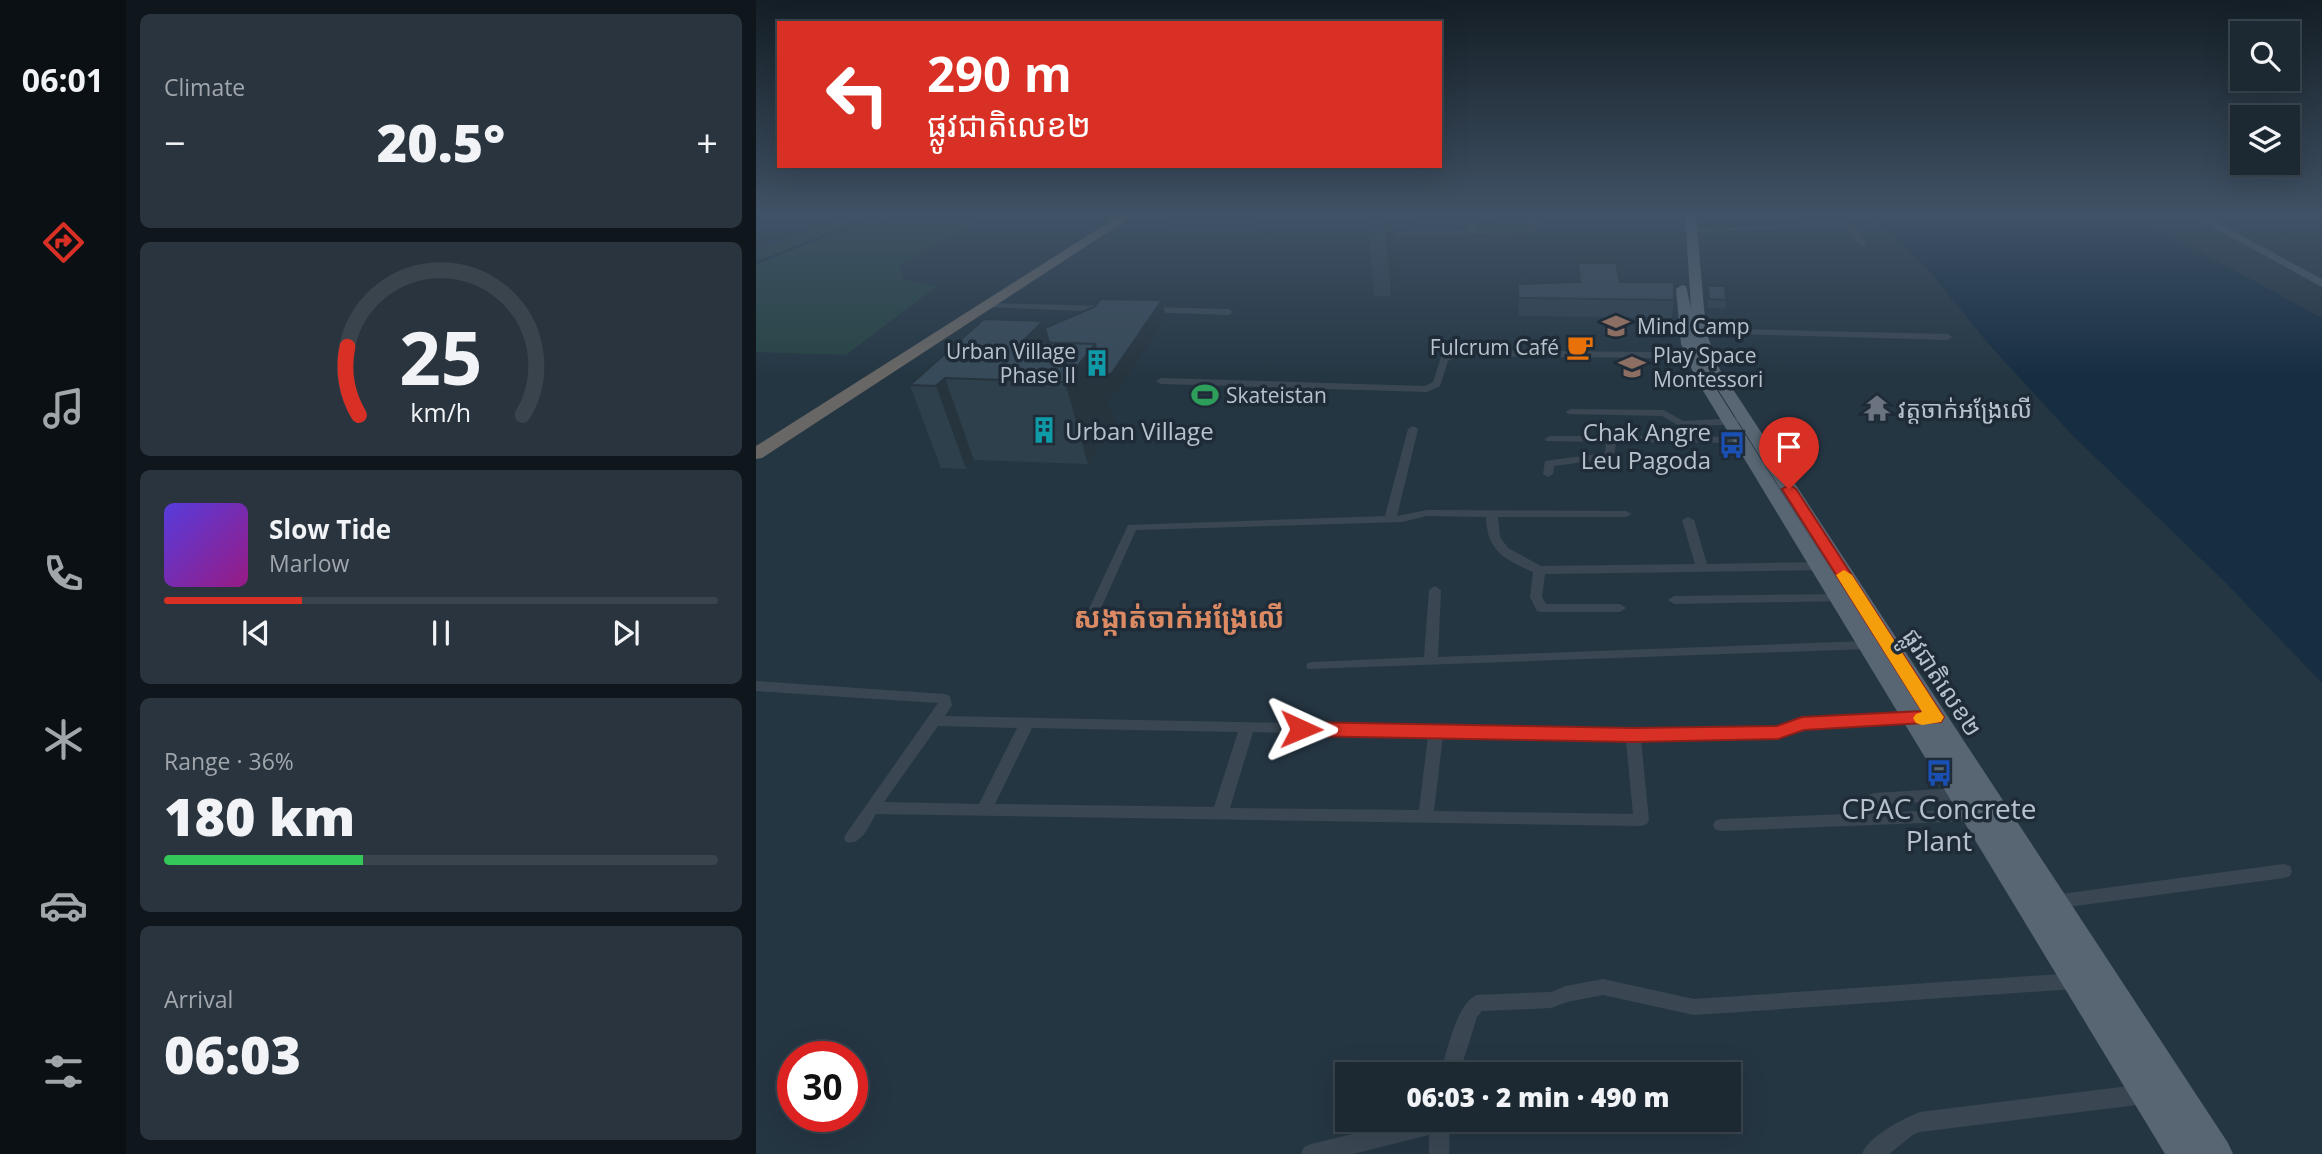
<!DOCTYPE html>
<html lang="en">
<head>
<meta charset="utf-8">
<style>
	:root { --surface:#1c2832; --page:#29343e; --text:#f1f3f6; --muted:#a0a6ac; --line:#3a444d; --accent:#d93025 }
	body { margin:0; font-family:"Open Sans","Noto Sans Khmer",sans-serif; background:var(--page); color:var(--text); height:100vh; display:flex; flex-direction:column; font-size:26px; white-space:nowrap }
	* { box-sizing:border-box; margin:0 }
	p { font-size:23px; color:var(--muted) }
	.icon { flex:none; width:38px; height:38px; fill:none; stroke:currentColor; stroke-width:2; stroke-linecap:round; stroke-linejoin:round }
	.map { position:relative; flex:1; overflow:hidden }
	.details { display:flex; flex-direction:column; gap:14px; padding:14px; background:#0f161c; width:630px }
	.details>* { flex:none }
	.guide { position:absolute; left:21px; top:21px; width:665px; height:147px; border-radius:0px; box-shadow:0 7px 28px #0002,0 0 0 2px var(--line); background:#d93025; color:#fff; overflow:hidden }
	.controls { position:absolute; left:1474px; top:21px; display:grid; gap:14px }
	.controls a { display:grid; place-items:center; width:70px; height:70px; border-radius:0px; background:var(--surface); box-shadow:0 7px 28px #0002,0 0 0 2px var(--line); font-size:35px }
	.speed { position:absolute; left:21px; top:1041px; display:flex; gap:14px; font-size:35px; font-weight:700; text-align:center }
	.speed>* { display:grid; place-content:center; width:91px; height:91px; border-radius:50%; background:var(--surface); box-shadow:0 7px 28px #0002,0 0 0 2px var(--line); line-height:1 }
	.speed .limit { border:10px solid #d22; background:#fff; color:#111 }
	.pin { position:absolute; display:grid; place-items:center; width:60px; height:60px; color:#fff; margin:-72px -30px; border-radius:50% 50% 50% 0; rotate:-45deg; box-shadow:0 0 7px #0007 }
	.pin .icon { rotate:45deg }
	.me { position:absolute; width:77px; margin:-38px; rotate:91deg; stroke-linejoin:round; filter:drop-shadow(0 0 5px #0008) }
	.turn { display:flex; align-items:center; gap:24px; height:147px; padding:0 35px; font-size:32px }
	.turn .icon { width:91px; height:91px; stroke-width:2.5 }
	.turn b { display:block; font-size:49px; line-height:60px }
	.big { font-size:52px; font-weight:800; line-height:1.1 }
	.details .card { flex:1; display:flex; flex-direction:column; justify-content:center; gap:10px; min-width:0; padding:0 24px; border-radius:10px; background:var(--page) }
	.details .dial { align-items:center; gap:0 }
	.dial svg { height:182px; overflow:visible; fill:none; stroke:var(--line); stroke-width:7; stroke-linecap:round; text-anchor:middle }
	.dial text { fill:var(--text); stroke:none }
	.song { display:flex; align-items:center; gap:21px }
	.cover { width:84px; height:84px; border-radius:10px; background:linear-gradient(135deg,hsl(250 70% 55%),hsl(310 70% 35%)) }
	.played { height:7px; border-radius:4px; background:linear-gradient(90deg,var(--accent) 25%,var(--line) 25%) }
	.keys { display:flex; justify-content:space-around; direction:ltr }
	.heat { display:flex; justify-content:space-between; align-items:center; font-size:38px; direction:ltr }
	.charge { height:10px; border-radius:5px; background:linear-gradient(90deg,#34c759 36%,var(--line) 0) }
	.trip { position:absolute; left:579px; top:1062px; width:406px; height:70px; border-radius:0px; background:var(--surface); box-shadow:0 7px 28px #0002,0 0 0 2px var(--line); font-weight:800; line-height:70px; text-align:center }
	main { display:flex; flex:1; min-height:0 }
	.menu { display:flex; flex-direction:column; width:126px; justify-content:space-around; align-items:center; background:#0b1014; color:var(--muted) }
	.menu .icon { width:49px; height:49px }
	.menu .selected { color:var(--accent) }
	.menu b { font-size:32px; color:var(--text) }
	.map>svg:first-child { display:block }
	.green { fill:#274444 }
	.water { fill:#172e42 }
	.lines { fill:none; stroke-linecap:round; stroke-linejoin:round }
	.stream { stroke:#172e42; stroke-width:2.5 }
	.minor { fill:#3a4753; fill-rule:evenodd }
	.secondary { fill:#485666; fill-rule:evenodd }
	.primary { fill:#586673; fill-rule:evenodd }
	.trunk { fill:#686765; fill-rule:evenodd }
	.wall { fill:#2f404d }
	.shaded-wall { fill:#26343e }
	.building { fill:#374a59; stroke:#26343e; stroke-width:2 }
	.route { fill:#d93025; stroke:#8d1f18; stroke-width:2 }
	.slow { fill:#f59e0b }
	.labels { text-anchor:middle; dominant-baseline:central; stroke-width:7; stroke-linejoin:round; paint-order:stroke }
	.far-poi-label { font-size:21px; fill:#b7c2cd; stroke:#1f2c38; text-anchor:start }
	.poi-label { font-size:24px; fill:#b7c2cd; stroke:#1f2c38; text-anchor:start }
	.street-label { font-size:24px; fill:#b7c2cd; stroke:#1f2c38 }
	.quarter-label { font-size:28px; font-weight:bold; fill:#db8a64; stroke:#1f2c38 }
	.near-poi-label { font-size:28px; fill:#b7c2cd; stroke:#1f2c38 }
</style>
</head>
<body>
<main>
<nav class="menu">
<b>06:01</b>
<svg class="icon selected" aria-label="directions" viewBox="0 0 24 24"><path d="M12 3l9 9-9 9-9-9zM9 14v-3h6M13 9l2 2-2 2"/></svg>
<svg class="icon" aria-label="music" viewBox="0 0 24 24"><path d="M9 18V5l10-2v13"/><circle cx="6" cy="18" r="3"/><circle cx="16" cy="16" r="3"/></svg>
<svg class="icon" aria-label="phone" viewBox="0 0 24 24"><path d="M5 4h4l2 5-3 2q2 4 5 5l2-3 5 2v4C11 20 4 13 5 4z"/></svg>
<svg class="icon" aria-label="climate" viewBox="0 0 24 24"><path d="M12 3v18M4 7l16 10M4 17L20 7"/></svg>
<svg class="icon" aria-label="car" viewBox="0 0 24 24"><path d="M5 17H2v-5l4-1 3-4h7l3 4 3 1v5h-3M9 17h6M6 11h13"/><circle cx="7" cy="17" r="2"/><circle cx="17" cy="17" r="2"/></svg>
<svg class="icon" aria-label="filters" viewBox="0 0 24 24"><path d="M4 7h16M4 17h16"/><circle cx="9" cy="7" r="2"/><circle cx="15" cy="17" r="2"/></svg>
</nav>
<section class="details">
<div class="card"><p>Climate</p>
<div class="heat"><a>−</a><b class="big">20.5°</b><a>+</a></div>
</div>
<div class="card dial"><svg viewBox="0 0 100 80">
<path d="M14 69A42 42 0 1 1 86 69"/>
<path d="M14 69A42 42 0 0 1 9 39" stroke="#d93025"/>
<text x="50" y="56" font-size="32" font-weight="700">25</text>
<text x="50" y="72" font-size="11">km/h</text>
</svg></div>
<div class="card">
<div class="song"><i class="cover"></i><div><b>Slow Tide</b><p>Marlow</p></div></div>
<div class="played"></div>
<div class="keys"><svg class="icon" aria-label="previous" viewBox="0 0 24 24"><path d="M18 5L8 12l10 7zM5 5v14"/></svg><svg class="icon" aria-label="pause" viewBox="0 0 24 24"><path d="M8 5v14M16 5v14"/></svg><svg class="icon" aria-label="next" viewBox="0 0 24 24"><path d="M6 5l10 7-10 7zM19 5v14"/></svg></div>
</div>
<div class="card"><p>Range · 36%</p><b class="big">180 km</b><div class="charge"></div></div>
<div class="card"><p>Arrival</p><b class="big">06:03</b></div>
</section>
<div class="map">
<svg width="1566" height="1154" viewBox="0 0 1566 1154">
	<rect width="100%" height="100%" fill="#253643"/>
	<!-- green -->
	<polygon class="green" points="96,215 134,215 131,217 217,224 143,265 148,280 181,286 90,355 0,352 0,251"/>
	<!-- water -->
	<polygon class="water" points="1117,215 1362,215 1432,245 1566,318 1566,683 1467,580 1317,436 1230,341 1174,272"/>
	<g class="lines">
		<!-- stream -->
		<g class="stream">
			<polyline points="1370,219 1393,215"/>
			<polyline points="0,263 122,215"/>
		</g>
		<!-- minor -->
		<g class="minor">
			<polygon points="776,215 783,215 781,230 773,233 642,236 638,234 642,232 712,230 712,225 668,224 667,222 671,220 716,221 720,223 719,230 773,229 774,222 743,222 739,220 743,218 775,218"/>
			<polygon points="1085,222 1096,225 1110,242 1110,246 1104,246 1090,229 1084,226 935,233 931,231 935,229"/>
			<polygon points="226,303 350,306 354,309 350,312 229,307 225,305"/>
			<polygon points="392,307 473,309 477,312 473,315 389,312 388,310"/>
			<polygon points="943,328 1192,334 1196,337 1192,340 940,333 939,331"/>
			<polygon points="703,350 900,352 905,355 900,358 704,356 692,361 684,386 671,392 405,384 400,381 405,378 669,386 677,382 685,357"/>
			<polygon points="815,409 908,410 927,421 982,418 987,421 982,424 925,427 906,416 812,414 810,412"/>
			<path d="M 657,426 L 662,429 L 641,516 L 671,510 L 870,511 L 876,514 L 870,517 L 742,517 L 744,537 L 752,548 L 785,566 L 939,564 L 926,520 L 932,517 L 938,520 L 951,564 L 1068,562 L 1074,566 L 1068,570 L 789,574 L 786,597 L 790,604 L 864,604 L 870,608 L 864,612 L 785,612 L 781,611 L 774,597 L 777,572 C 748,559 731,551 730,517 L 671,516 L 646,522 L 380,530 L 337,626 L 331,630 L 325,626 L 372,525 L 629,516 L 652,429 Z"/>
			<polygon points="794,436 985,437 990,440 985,443 860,442 858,458 798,466 797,474 792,477 787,474 789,461 849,453 850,442 790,441 789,439"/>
			<polygon points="679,586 685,590 682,657 1111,641 1118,645 1111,649 552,669 550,666 552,663 557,662 668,657 673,590"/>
			<polygon points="1082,594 1088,598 1086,601 918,604 912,600 918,596"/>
			<path d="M 0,681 L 189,694 L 194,696 L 196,705 L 189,716 L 877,730 L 1021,728 L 1046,719 L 1163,714 L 1168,715 L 1170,719 L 1168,723 L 1163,724 L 1047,729 L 1022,738 L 885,740 L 893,820 L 891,824 L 885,826 L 120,814 C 113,825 106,846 90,842 L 88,838 L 90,834 L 182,703 L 0,691 ZM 182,726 L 261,728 L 223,804 L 128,802 ZM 276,728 L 482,732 L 458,807 L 239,804 ZM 497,732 L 672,736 L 663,810 L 474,808 ZM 687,736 L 870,740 L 877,814 L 678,811 Z"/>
			<polygon points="1203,788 1208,790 1211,794 1208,798 1203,800 1118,805 1113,803 1110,799 1113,795 1118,793"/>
			<polygon points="1216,809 1222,811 1224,815 1222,819 1216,821 965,831 959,829 957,825 959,821 965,819"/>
			<polygon points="1528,864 1534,866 1536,871 1534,876 1528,878 1297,909 1291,907 1289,902 1291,897 1297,895"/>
			<path d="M 1319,973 L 1325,975 L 1328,981 L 1325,987 L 1319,989 L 938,1015 L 847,995 L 811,1002 L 795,1008 L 726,1011 L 721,1017 L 703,1074 L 684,1074 C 691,1053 700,1003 721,995 L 795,992 L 810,986 L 847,979 L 938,999 Z"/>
			<path d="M 1389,1084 L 1396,1087 L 1399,1094 L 1396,1101 L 1389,1104 L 1164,1132 L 1158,1134 L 1133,1154 L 1106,1154 C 1113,1136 1146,1119 1164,1112 Z"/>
			<polygon points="654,1120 694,1120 693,1154 673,1154 673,1135 597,1154 545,1154 548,1147 555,1144"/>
		</g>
		<!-- secondary -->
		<polygon class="secondary" points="1435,215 1447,215 1566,279 1566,287"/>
		<!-- primary -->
		<path class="primary" d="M 929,215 L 940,215 L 950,331 L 963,368 L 1472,1143 L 1477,1154 L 1409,1154 L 940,379 L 925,344 L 920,289 L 926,285 L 930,286 L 935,308 ZM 951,372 L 1091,595 L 954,379 Z"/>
		<!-- trunk -->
		<polygon class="trunk" points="364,215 378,215 6,458 0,459 0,446"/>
	</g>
	<!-- wall -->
	<g class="wall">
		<polygon points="412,215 500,215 501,224 496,234 415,234"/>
		<polygon points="611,215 636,215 641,275 635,296 618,296"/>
		<polygon points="822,263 864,282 918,300 916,318 763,316 762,284 822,282"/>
		<polygon points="952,286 970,300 969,309 952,308"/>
		<polygon points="406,300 410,318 361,393 352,397 359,424 332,464 218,460 210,469 185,468 154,385 287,321 289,328"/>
	</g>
	<!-- shaded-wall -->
	<g class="shaded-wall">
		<polygon points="493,215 500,215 501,224 496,234"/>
		<polygon points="628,215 636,215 641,275 635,296"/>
		<polygon points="406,300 410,318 361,393 352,397 359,424 332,464 309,382 339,344"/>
		<polygon points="287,321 304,382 266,342"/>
		<polygon points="189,378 218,460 210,469 180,386"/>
	</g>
	<!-- building -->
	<g class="building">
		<polygon points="822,263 860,263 864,282 918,282 918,300 762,298 762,284 824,282"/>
		<polygon points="952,286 969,286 970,300 953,299"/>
		<polygon points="345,299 406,300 356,373 347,377 339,344 295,343 293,342 289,328 338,307"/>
		<polygon points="228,319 287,321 266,342 339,344 309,382 189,378 180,386 154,385"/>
	</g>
	<!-- sky -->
	<linearGradient id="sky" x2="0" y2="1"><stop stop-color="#141e25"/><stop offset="0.57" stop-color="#405266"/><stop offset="1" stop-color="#405266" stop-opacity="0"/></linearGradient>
	<rect width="1566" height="376" fill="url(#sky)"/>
	<!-- route -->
	<polygon class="route" points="1033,485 1040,489 1185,713 1188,717 1185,722 1048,730 1022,739 877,742 545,736 538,734 536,729 538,724 545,722 877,728 1021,726 1046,717 1166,711 1026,489"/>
	<!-- slow -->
	<polygon class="slow" points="1088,570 1096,575 1185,713 1188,717 1185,722 1166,725 1160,723 1157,718 1160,714 1166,712 1080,575"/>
	<!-- icons -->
	<defs>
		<symbol id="university-bare" viewBox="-9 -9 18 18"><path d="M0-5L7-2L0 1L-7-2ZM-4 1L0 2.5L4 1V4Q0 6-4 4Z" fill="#8d6e63" stroke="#1f2c38" stroke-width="2.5" paint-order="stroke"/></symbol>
		<symbol id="cafe-bare" viewBox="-9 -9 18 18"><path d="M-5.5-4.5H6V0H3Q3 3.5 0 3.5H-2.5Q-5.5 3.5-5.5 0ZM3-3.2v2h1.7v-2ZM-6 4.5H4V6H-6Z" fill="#e8710a" stroke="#1f2c38" stroke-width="2.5" paint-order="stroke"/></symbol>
		<symbol id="building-bare" viewBox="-9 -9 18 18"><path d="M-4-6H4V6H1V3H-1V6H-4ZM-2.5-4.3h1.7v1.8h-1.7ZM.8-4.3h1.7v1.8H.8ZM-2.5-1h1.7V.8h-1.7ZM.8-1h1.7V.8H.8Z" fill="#0f9aa8" stroke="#1f2c38" stroke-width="2.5" paint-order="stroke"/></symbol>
		<symbol id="school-bare" viewBox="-9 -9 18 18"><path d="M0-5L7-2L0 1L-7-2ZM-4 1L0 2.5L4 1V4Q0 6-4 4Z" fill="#8d6e63" stroke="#1f2c38" stroke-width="2.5" paint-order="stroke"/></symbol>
		<symbol id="stadium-bare" viewBox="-9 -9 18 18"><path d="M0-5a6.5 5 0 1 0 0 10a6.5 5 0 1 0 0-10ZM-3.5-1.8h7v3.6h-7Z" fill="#2e9e5b" stroke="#1f2c38" stroke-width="2.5" paint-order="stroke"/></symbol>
		<symbol id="temple-bare" viewBox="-9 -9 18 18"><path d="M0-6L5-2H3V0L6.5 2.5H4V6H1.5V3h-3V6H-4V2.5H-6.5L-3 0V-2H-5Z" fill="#6b7280" stroke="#1f2c38" stroke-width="2.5" paint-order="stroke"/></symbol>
		<symbol id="bus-bare" viewBox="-9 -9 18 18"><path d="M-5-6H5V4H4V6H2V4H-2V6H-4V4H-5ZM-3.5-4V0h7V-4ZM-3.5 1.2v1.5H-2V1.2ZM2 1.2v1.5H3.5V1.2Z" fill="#1a4fb4" stroke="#1f2c38" stroke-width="2.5" paint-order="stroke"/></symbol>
	</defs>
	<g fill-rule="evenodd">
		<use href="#university-bare" x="841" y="307" width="38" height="38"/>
		<use href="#cafe-bare" x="805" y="328" width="38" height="38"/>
		<use href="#building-bare" x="322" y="344" width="38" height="38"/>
		<use href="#school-bare" x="857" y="348" width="38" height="38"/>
		<use href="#stadium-bare" x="430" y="376" width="38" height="38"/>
		<use href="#temple-bare" x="1102" y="389" width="38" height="38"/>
		<use href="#building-bare" x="269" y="411" width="38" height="38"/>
		<use href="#bus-bare" x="957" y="426" width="38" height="38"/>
		<use href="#bus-bare" x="1164" y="754" width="38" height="38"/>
	</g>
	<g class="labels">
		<!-- far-poi labels -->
		<g class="far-poi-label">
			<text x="881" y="326">Mind Camp</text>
			<text x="803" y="347" text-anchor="end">Fulcrum Café</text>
			<text x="320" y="351" text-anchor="end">Urban Village<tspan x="320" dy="24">Phase II</tspan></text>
			<text x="897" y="355">Play Space<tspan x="897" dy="24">Montessori</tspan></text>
			<text x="470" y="395">Skateistan</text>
		</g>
		<!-- poi labels -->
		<g class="poi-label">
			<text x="1142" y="408">វត្តចាក់អង្រែលើ</text>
			<text x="309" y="430">Urban Village</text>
			<text x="955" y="431" text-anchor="end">Chak Angre<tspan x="955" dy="28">Leu Pagoda</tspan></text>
		</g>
		<!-- street labels -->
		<g class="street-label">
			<text transform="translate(1187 682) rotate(57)">ផ្លូវជាតិលេខ២</text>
		</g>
		<!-- quarter labels -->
		<g class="quarter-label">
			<text x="423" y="617">សង្កាត់ចាក់អង្រែលើ</text>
		</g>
		<!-- near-poi labels -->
		<g class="near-poi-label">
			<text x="1183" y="808">CPAC Concrete<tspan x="1183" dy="32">Plant</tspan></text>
		</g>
	</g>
</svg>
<div class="controls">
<a><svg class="icon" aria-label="search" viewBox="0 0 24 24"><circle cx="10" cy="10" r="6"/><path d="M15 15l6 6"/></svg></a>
<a><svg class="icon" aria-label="layers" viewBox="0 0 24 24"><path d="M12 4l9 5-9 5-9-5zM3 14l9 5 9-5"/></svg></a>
</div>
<div class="speed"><div class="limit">30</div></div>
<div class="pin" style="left:1033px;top:489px;background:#d93025"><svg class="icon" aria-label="arrive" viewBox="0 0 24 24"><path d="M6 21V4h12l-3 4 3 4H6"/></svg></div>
<svg class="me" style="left:545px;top:729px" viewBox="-20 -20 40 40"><path d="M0-17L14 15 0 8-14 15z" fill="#d93025" stroke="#fff" stroke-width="4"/></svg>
<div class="trip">06:03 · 2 min · 490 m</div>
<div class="guide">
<div class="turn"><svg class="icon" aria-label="left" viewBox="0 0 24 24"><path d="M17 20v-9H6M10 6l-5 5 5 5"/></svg><div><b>290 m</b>ផ្លូវជាតិលេខ២</div></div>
</div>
</div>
</main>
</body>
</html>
